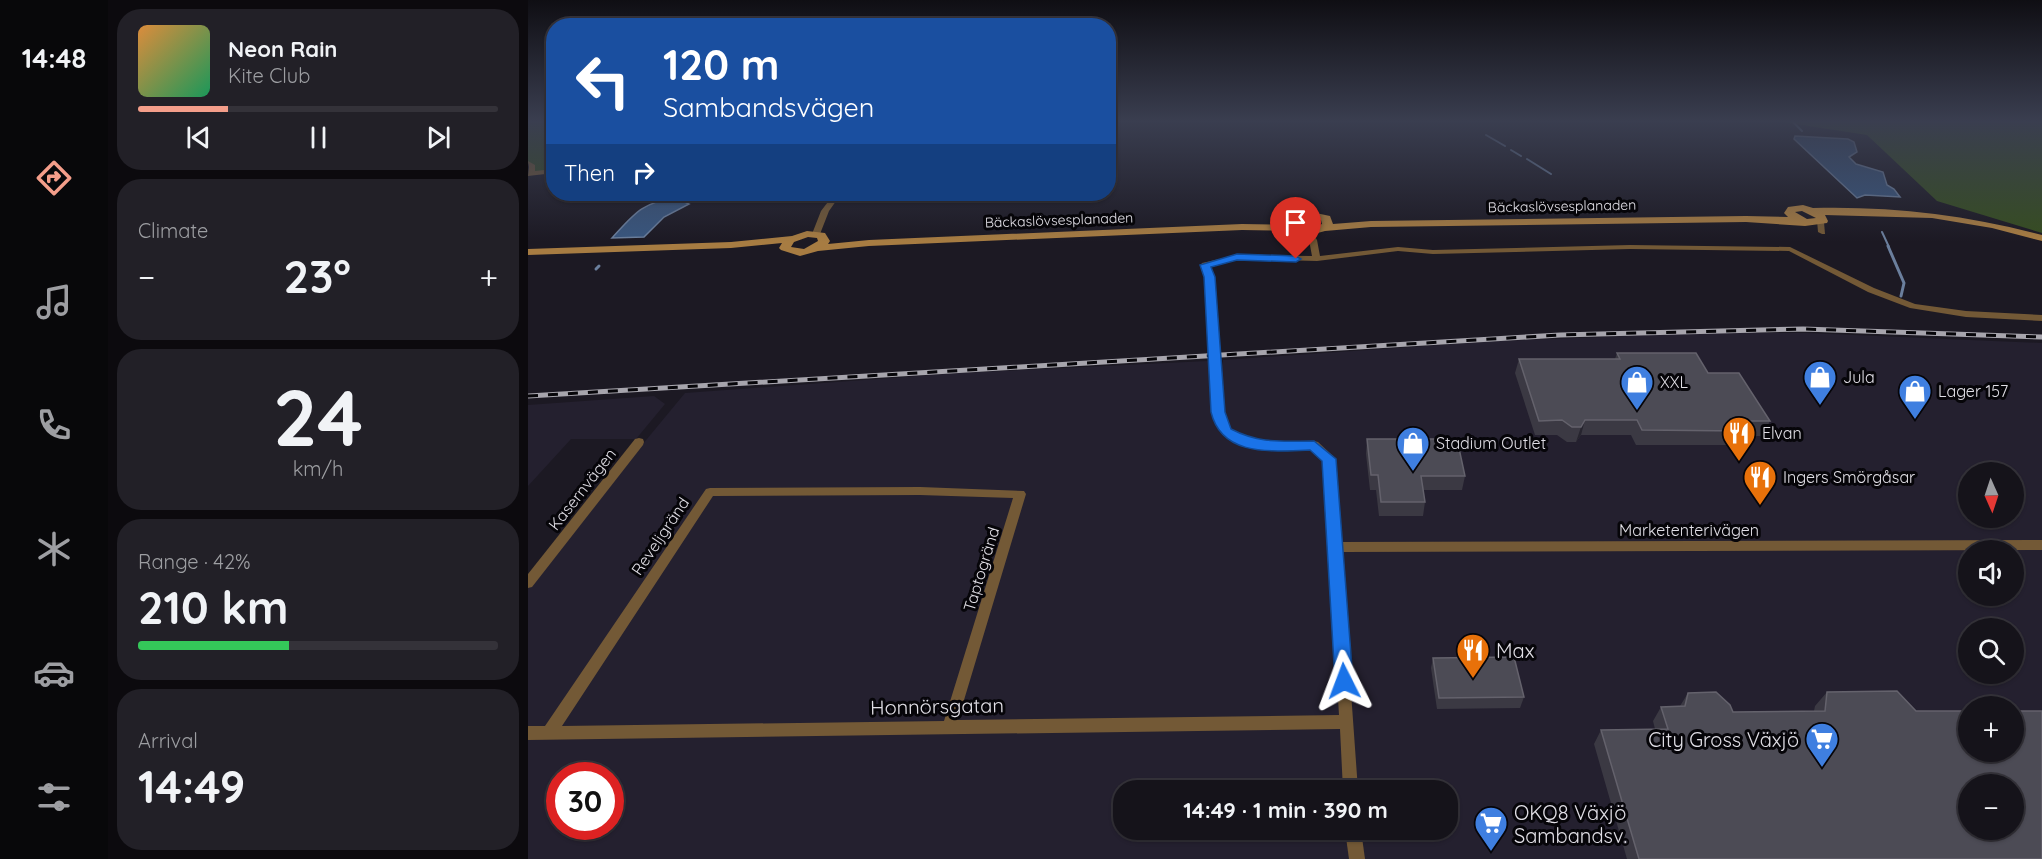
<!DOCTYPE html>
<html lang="en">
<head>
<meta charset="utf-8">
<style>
	:root { --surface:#15131a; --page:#222027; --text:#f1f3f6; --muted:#9d9ea2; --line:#343239; --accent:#f49e8a }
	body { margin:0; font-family:Quicksand,sans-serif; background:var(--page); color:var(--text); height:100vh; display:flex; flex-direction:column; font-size:22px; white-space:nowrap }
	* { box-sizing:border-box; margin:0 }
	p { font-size:20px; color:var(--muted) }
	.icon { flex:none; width:33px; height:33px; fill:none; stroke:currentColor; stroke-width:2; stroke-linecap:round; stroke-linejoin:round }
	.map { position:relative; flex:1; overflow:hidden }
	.panel { display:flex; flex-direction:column; gap:9px; padding:9px; background:#0c0a0e; width:420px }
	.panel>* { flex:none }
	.top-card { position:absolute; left:18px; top:18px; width:570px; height:183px; border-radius:24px; box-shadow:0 2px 4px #0004,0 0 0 2px var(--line); background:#1a4fa0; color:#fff; overflow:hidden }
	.needle { width:39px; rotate:177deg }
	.buttons { position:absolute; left:1430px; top:462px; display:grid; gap:12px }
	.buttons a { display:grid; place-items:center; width:66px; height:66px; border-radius:50%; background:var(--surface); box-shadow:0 2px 4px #0004,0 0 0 2px var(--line); font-size:30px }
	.speed { position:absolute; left:18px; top:762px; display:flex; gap:12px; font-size:30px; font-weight:700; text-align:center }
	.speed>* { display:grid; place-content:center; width:78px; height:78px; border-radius:50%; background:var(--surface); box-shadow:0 2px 4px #0004,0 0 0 2px var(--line); line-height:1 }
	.speed .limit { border:9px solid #d22; background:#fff; color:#111 }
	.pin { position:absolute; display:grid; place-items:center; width:51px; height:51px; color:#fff; margin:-62px -26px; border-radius:50% 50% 50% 0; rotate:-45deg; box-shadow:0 0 6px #0007 }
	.pin .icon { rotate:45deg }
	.me { position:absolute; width:66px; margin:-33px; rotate:357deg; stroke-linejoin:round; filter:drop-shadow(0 0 4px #0008) }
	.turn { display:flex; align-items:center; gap:21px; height:126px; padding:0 18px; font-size:27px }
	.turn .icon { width:78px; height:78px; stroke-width:2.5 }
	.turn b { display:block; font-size:42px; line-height:51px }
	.then { display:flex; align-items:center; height:57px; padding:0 18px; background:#0003; gap:12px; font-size:22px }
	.big { font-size:45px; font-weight:700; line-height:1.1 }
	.panel .widget { flex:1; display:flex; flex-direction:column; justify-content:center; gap:9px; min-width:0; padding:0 21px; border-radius:24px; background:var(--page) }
	.panel .dial { align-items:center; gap:0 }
	.dial b { font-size:78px; line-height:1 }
	.song { display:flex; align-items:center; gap:18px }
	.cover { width:72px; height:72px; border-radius:9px; background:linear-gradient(135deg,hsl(30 70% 55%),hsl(150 70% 35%)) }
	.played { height:6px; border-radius:3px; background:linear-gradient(90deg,var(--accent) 25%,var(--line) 25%) }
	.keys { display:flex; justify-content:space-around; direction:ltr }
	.heat { display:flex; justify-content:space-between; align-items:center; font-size:33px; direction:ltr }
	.charge { height:9px; border-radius:4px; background:linear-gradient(90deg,#34c759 42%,var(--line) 0) }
	.trip { position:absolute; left:585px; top:780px; width:345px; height:60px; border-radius:24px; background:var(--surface); box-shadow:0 2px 4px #0004,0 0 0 2px var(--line); font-weight:700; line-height:60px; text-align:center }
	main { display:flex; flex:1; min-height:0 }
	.menu { display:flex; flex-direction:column; width:108px; justify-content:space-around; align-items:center; background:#08080a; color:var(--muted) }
	.menu .icon { width:42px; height:42px }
	.menu .current { color:var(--accent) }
	.menu b { font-size:27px; color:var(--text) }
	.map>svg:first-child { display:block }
	.built { fill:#24202f; fill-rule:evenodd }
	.forest { fill:#364d20 }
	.water { fill:#39567e; stroke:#6b7f9d; stroke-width:1.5 }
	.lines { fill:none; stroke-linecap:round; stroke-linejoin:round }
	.stream-far1 { stroke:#6b7f9d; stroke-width:2 }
	.stream { stroke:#6b7f9d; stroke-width:3 }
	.street { fill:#735936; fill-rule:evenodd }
	.secondary { fill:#a77c42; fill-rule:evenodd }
	.rail-casing { stroke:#a7a5ad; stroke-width:5 }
	.rail { stroke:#060509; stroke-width:3; stroke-dasharray:10; stroke-linecap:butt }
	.street-bridge { stroke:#735936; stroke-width:9 }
	.wall { fill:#3b3943 }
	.shaded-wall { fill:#27252f }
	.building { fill:#4c4b55; stroke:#64626c; stroke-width:1.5; fill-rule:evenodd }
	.route { fill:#1a73e8; stroke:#114b97; stroke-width:1.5 }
	.labels { text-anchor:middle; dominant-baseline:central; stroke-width:6; stroke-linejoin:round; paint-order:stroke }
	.far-street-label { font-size:14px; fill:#e1dfe6; stroke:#060509 }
	.poi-label { font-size:16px; fill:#e1dfe6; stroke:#060509; text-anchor:start }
	.street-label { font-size:16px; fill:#e1dfe6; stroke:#060509 }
	.near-poi-label { font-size:20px; fill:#e1dfe6; stroke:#060509; text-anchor:start }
	.near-street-label { font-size:20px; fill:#e1dfe6; stroke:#060509 }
</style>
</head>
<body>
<main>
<nav class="menu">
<b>14:48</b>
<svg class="icon current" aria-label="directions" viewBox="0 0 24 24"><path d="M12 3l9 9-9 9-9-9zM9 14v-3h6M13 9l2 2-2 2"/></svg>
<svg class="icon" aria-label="music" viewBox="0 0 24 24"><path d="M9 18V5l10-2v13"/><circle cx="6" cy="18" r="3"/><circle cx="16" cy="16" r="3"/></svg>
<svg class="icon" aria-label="phone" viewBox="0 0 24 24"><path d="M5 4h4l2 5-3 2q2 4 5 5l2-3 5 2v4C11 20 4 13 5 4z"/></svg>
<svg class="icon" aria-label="climate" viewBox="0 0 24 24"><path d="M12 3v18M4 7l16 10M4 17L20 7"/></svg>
<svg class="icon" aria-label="car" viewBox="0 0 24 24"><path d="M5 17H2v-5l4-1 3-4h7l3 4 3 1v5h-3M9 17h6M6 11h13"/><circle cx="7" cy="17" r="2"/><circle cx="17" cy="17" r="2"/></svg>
<svg class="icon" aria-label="filters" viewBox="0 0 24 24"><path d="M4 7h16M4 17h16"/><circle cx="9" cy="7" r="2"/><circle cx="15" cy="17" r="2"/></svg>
</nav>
<section class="panel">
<div class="widget">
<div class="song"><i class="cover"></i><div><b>Neon Rain</b><p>Kite Club</p></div></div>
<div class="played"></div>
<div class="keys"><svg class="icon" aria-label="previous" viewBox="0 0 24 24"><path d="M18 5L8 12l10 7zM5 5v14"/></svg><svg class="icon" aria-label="pause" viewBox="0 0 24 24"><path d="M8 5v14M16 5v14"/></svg><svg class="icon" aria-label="next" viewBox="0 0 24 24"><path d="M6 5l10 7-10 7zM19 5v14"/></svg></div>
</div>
<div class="widget"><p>Climate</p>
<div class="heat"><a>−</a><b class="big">23°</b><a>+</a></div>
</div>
<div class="widget dial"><b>24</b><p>km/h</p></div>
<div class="widget"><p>Range · 42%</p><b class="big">210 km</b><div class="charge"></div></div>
<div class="widget"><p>Arrival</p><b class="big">14:49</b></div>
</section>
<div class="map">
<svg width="1514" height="859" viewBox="0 0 1514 859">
	<rect width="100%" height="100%" fill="#1c1923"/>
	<!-- built -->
	<g class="built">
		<path d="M 1176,333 L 1280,333 L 1514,343 L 1514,859 L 0,859 L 0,583 L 157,393 L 431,373 L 680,361 L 689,396 L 695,360 L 970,341 ZM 1440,472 L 1485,472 L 1485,518 L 1440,518 ZM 1440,550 L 1485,550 L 1485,596 L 1440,596 ZM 1440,628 L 1485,628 L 1485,674 L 1440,674 ZM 1440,706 L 1485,706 L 1485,752 L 1440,752 ZM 32,776 L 82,776 L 82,826 L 32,826 ZM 1440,784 L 1485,784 L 1485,830 L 1440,830 ZM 596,790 L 920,790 L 920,830 L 596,830 Z"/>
		<polygon points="126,396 137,404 108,439 43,439 0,486 0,405"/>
	</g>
	<!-- forest -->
	<g class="forest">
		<polygon points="0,122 25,122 25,131 20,133 25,133 25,171 3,174 5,168 0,163"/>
		<polygon points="1255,122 1514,122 1514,233 1409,201 1339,135"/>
	</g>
	<!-- water -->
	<g class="water">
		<polygon points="1267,136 1320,139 1326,142 1329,152 1321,157 1328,164 1355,172 1359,185 1366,189 1372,197 1337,195 1329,198 1266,139"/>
		<path d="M 148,198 L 161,204 L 136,217 L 116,237 L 84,238 C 106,214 114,202 148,198 Z"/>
	</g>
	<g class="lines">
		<!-- stream-far1 -->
		<g class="stream-far1">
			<polyline points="1265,122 1274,131"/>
			<polyline points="958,135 977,146"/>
			<polyline points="983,150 993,156"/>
			<polyline points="999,159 1023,174"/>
			<polyline points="133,201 142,194"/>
			<polyline points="1354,232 1361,247"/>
		</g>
		<!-- stream -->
		<g class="stream">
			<polyline points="1360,246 1376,283 1373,296"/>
			<polyline points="68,269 71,266"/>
		</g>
		<!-- street -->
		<g class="street">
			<polygon points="0,161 7,165 7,171 26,169 26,173 0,176 1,167"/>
			<polygon points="306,194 313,194 301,211 292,234 291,236 285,236 284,234 293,211"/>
			<polygon points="1289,220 1296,222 1297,234 1294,234 1290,232"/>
			<polygon points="775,228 781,228 789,240 792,256 870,247 905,250 1102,245 1262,247 1346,288 1387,304 1438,311 1514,315 1514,321 1438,317 1382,308 1340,292 1261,251 1102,249 905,254 870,251 789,261 709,259 682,266 686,277 691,347 689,349 683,349 678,277 673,265 674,263 709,255 784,256 781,240 774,230"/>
			<path d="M 687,358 L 692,361 C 692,381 689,402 696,421 C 707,449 762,443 786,441 L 790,442 L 805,456 L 806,459 L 813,542 L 1514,540 L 1514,550 L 813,552 L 830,790 L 815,790 L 812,729 L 0,740 L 0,726 L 17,726 L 178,489 L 182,488 L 392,487 L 496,491 L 498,494 L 430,720 L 811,715 L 796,460 L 784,449 C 752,451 696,457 685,417 C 680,399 683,379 682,361 ZM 392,495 L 485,498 L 416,721 L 34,726 L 185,496 Z"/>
			<polygon points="111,438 115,439 116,442 115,445 4,587 0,588 0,574 107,439"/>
			<polygon points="817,830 833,830 837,859 821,859"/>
		</g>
		<!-- secondary -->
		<path class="secondary" d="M 1275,205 L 1285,208 C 1363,206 1439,215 1514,235 L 1514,241 L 1464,228 L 1404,218 L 1297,215 L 1300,221 L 1299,223 L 1277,226 L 1218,222 L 843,227 L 797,231 L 786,234 L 775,231 L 714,230 L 341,246 L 290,251 L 272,256 L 253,250 L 251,248 L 254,243 L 203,248 L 0,255 L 0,249 L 203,242 L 264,236 L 279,231 L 297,233 L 302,241 L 300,244 L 341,240 L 714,224 L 765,225 L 767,217 L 783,212 L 802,216 L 805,224 L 843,221 L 1218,216 L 1260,217 L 1256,213 L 1260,207 ZM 1274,211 L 1288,218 L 1279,219 L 1267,212 ZM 784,218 L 793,220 L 794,224 L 786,227 L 776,224 L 776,221 ZM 280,237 L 289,238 L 290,241 L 276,249 L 263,247 L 266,242 Z"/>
		<defs>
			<polyline id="rail" points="0,396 1032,335 1275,329 1514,337"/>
		</defs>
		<!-- rail casing -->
		<use href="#rail" class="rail-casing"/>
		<!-- rail -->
		<use href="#rail" class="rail"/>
		<!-- street-bridge -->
		<polyline class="street-bridge" points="686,347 687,361"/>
	</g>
	<!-- wall -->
	<g class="wall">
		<polygon points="1089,353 1180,373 1242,421 1234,436 1210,436 1206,445 1108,445 1103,435 1053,435 1048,442 1039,442 1029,435 1007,435 987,373 991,359 1087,359"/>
		<polygon points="839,439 937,476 934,490 895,490 897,502 895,516 851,516 848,490 842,490 838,454"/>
		<polygon points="905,658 996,697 992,708 909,709 903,668"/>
		<polygon points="1299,692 1514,859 1099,859 1066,744 1073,730 1127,729 1125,721 1133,707 1152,706 1160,693 1205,712 1286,711 1287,706"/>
	</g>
	<!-- shaded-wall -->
	<polygon class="shaded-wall" points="1057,420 1053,435 1048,442 1053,427"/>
	<!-- building -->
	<g class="building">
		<polygon points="1089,353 1168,353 1180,373 1211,373 1242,421 1208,421 1213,431 1114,430 1109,420 1057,420 1053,427 1044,427 1034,420 1011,421 991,359 1092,359"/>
		<polygon points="839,439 929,439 937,476 893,476 897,502 853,502 850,475 843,475"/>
		<polygon points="986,657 996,697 911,698 905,658"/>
		<path d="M 1369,691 L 1388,711 L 1440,711 L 1440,752 L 1485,752 L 1485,711 L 1514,711 L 1514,859 L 1111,859 L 1073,730 L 1140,729 L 1133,707 L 1157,706 L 1160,693 L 1188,692 L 1202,705 L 1205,712 L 1297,711 L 1299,692 ZM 1440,784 L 1485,784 L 1485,830 L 1440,830 Z"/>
	</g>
	<!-- sky -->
	<linearGradient id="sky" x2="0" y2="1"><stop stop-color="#0f0e13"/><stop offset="0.5" stop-color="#3a3e50"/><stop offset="1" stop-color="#3a3e50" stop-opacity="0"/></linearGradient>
	<rect width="1514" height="242" fill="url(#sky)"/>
	<!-- route -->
	<path class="route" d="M 709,254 L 768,256 L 773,259 L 768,262 L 709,260 L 683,267 L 687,277 L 697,412 L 703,429 C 732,444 753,441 786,441 L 808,459 L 825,681 L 822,687 L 816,690 L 809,687 L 807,681 L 794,461 L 782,450 C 746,451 694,458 683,412 L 676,277 L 672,265 Z"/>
	<!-- icons -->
	<defs>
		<symbol id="shop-pin" viewBox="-11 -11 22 30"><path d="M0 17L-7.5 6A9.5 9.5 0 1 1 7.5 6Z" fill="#3f7fe0" stroke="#060509"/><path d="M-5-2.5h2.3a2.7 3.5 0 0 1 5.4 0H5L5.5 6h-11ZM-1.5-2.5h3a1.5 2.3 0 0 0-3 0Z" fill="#fff"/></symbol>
		<symbol id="restaurant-pin" viewBox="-11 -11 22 30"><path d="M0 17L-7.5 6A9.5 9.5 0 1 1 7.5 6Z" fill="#e8710a" stroke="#060509"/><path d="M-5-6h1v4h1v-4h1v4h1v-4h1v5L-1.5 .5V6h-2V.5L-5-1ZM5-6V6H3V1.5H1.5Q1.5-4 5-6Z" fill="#fff"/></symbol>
		<symbol id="supermarket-pin" viewBox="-11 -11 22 30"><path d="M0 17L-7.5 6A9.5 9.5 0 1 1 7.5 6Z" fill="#3f7fe0" stroke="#060509"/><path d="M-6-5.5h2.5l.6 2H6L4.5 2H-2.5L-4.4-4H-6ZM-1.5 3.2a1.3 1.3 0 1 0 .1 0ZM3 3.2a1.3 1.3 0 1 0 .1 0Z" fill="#fff"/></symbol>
	</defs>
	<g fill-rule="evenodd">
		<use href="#shop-pin" x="1273" y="358" width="38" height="52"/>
		<use href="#shop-pin" x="1090" y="363" width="38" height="52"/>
		<use href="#shop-pin" x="1368" y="372" width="38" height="52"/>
		<use href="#restaurant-pin" x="1192" y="414" width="38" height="52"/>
		<use href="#shop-pin" x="866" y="424" width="38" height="52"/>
		<use href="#restaurant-pin" x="1213" y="458" width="38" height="52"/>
		<use href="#restaurant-pin" x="926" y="631" width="38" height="52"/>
		<use href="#supermarket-pin" x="1275" y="720" width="38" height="52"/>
		<use href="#supermarket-pin" x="944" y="804" width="38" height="52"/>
	</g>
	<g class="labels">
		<!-- far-street labels -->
		<g class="far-street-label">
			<text transform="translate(1034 206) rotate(-1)">Bäckaslövsesplanaden</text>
			<text transform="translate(531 220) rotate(-2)">Bäckaslövsesplanaden</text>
		</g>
		<!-- poi labels -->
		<g class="poi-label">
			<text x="1315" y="377">Jula</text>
			<text x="1132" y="382">XXL</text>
			<text x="1410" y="391">Lager 157</text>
			<text x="1234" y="433">Elvan</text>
			<text x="908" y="443">Stadium Outlet</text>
			<text x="1255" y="477">Ingers Smörgåsar</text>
		</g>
		<!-- street labels -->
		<g class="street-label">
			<text transform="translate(54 489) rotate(-52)">Kasernvägen</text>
			<text x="1161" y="530">Marketenterivägen</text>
			<text transform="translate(132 536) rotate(-56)">Reveljgränd</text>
			<text transform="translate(453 569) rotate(-73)">Taptogränd</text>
		</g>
		<!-- near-poi labels -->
		<g class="near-poi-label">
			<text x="968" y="650">Max</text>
			<text x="1271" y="739" text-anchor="end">City Gross Växjö</text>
			<text x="986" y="812">OKQ8 Växjö<tspan x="986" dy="23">Sambandsv.</tspan></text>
		</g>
		<!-- near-street labels -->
		<g class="near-street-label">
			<text transform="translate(409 706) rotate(-1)">Honnörsgatan</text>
		</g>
	</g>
</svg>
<div class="buttons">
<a><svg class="needle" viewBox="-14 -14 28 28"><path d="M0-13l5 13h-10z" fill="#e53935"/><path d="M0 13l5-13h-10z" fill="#9d9ea2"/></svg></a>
<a><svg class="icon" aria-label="sound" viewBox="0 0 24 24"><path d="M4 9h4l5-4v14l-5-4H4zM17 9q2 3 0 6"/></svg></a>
<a><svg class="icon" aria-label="search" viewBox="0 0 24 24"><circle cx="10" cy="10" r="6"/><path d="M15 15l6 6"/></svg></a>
<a>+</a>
<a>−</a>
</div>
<div class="speed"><div class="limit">30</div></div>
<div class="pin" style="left:768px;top:259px;background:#d93025"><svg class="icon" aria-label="arrive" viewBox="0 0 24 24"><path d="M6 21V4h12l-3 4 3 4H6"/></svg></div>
<svg class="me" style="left:816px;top:681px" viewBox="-20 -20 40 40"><path d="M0-17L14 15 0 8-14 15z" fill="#1a73e8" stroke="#fff" stroke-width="4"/></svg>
<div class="trip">14:49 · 1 min · 390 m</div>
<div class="top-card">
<div class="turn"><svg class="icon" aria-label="left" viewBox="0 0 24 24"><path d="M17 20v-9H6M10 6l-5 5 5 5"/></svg><div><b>120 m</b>Sambandsvägen</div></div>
<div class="then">Then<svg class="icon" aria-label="right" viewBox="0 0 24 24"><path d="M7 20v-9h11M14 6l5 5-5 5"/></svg></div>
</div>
</div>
</main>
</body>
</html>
